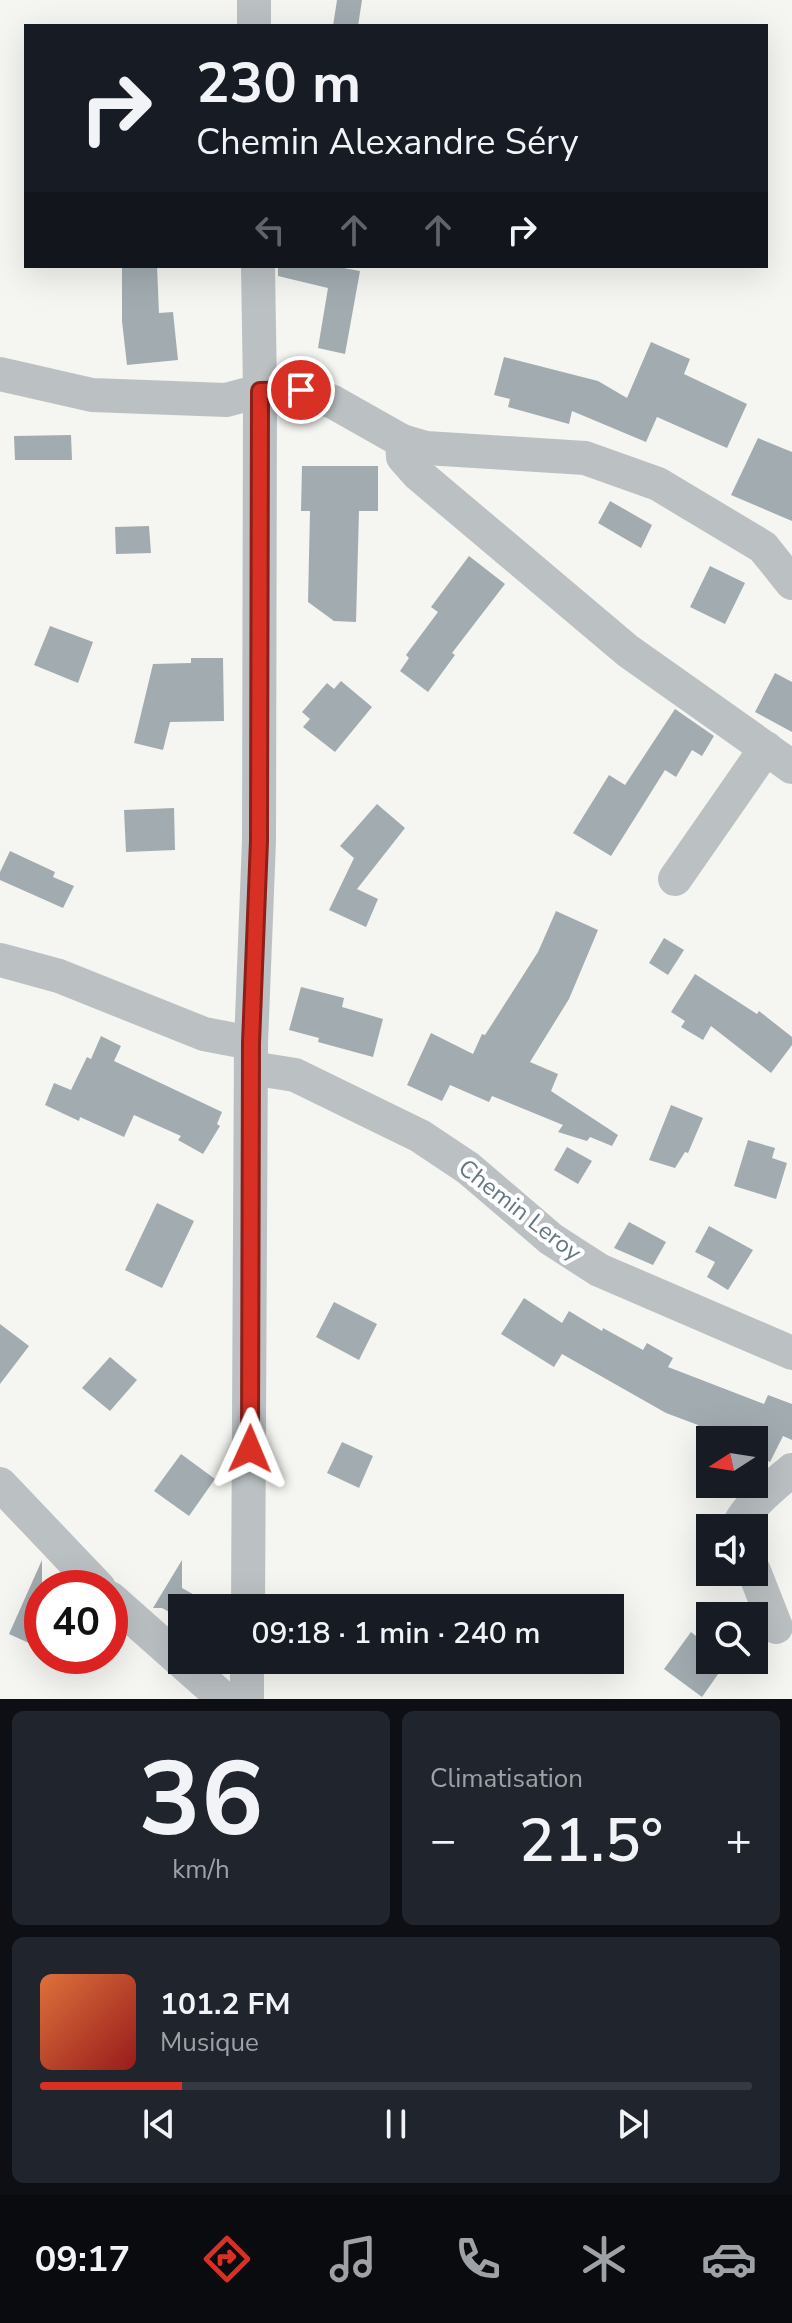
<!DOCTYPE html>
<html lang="fr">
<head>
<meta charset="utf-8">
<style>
	:root { --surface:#171b24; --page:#20242c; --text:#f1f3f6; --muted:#9ea1a6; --line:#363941; --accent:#d93025 }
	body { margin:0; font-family:"Nunito Sans",sans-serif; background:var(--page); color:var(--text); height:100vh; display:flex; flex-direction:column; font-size:30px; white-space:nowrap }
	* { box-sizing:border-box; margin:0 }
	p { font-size:26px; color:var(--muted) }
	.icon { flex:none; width:44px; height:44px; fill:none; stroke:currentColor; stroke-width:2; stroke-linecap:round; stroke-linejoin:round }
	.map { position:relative; height:1699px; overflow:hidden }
	.sheet { display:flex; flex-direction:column; gap:12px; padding:12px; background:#0d0f14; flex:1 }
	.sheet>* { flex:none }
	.hud { position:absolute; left:24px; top:24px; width:744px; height:244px; border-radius:0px; box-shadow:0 8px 32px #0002; background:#171b24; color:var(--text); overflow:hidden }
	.needle { width:52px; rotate:258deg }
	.fabs { position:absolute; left:696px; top:1426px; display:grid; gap:16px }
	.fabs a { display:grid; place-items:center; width:72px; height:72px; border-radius:0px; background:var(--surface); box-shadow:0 8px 32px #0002; font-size:40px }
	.speed { position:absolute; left:24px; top:1570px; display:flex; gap:16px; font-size:40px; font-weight:700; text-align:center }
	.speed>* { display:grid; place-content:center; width:104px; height:104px; border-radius:50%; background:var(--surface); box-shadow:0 8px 32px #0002; line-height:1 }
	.speed .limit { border:12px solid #d22; background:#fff; color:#111 }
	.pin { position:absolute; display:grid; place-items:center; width:68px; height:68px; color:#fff; margin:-34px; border:4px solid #fff; border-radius:50%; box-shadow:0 2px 8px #0007 }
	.me { position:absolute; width:88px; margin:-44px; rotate:1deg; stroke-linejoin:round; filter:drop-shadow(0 0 6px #0008) }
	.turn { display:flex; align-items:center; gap:28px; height:168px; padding:0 40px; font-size:36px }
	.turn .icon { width:104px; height:104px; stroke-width:2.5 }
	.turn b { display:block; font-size:56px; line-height:68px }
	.lanes { display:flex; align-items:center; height:76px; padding:0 40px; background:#0003; justify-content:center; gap:40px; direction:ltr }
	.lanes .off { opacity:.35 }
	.big { font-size:60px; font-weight:600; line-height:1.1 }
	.sheet .tile { flex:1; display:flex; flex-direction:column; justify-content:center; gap:12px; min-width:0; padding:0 28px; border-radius:12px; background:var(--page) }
	.sheet .dial { align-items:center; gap:0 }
	.dial b { font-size:104px; line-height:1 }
	.song { display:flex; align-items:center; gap:24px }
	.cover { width:96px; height:96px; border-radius:12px; background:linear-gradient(135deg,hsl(20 70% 55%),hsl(0 70% 35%)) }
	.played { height:8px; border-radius:4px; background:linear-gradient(90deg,var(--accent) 20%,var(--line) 20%) }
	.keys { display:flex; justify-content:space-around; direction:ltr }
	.heat { display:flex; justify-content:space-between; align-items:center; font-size:44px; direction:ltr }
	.sheet .tiles { flex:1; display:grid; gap:12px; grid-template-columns:1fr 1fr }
	.tile:last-child { grid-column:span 2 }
	.trip { position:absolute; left:168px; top:1594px; width:456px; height:80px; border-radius:0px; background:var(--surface); box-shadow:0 8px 32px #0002; font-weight:600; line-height:80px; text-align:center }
	.menu { display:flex; height:128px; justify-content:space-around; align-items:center; background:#090b0e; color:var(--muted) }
	.menu .icon { width:56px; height:56px }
	.menu .selected { color:var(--accent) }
	.menu b { font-size:36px; color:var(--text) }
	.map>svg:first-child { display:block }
	.building { fill:#a2acb0 }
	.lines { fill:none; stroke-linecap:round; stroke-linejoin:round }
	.minor { stroke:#bbc1c3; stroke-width:34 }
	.route-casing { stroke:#8d1f18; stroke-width:20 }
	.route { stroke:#d93025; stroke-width:14 }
	.labels { text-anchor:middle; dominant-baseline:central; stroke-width:8; stroke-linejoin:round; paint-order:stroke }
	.street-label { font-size:24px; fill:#657881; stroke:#fff }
</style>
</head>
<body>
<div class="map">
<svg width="792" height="1699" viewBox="0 0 792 1699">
	<rect width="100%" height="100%" fill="#f5f5f1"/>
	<!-- building -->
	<g class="building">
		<polygon points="337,0 362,0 358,26 333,26"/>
		<polygon points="122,266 157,266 159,313 173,312 178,360 127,365 122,321"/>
		<polygon points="278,266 333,266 360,271 345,354 318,348 328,288 278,276"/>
		<polygon points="651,342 690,359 684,374 747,404 727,448 657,417 646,442 572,411 569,424 508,407 510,399 494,395 504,357 598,381 627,398"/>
		<polygon points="71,435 72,460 15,460 14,436"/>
		<polygon points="758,438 792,452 792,521 731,495"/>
		<polygon points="302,466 378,466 378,511 359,511 356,622 334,621 308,602 310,511 301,511"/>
		<polygon points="610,501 652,525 641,548 598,523"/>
		<polygon points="149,526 151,553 116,554 115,527"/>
		<polygon points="469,556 505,584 452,653 455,655 428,692 400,671 409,658 406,655 438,612 431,607"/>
		<polygon points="710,566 745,583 725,624 690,607"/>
		<polygon points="50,626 93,642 78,683 34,665"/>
		<polygon points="191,658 223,658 224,721 170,722 163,750 134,743 153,664 191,663"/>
		<polygon points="775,673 792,682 792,732 755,712"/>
		<polygon points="341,681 372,707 335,752 303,727 310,719 302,712 327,683 334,689"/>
		<polygon points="675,709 714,736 702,756 692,750 676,777 665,770 611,856 573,833 609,775 625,785"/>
		<polygon points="377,804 405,828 357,889 378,899 366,927 329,910 354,858 340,846"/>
		<polygon points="174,808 175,850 126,852 124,810"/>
		<polygon points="10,851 55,872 53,877 74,886 63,908 0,880 0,872"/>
		<polygon points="556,911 598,930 569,999 530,1062 558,1074 551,1091 618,1135 612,1146 590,1137 587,1141 558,1132 563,1125 492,1096 489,1102 450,1085 442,1101 407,1085 431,1033 473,1054 482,1034 485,1035 538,952"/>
		<polygon points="664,938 684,950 668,975 649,963"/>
		<polygon points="695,974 757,1014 759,1011 792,1037 792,1045 771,1073 711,1026 703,1040 681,1027 685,1021 671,1012"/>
		<polygon points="301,987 344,998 342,1007 383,1019 373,1057 318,1042 319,1038 289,1030"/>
		<polygon points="101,1036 121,1046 114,1061 222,1112 217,1124 220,1126 203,1154 178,1140 181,1136 134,1115 124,1137 80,1117 79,1121 45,1105 54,1083 71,1090 87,1057 91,1059"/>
		<polygon points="671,1105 703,1118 688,1153 685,1152 675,1168 649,1160"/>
		<polygon points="748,1140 775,1148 772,1158 787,1163 776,1199 734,1186"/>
		<polygon points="567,1147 592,1161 578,1184 554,1170"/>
		<polygon points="157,1203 194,1221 162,1288 125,1270"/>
		<polygon points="629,1222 666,1242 653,1265 614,1248"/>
		<polygon points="709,1226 753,1250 728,1290 707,1277 715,1262 695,1252"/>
		<polygon points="524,1298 562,1323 569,1311 602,1331 603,1328 643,1350 647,1343 673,1358 668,1367 764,1404 768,1395 792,1404 792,1440 783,1436 770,1462 754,1455 754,1440 725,1440 697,1429 698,1425 666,1413 562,1354 554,1367 501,1334"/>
		<polygon points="334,1302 377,1324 359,1360 316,1337"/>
		<polygon points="0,1324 29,1346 0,1384"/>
		<polygon points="110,1357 137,1380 110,1411 82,1388"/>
		<polygon points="342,1442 373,1456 359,1488 327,1473"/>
		<polygon points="181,1454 215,1479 189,1516 154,1491"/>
		<polygon points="42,1560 42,1649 9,1634"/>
		<polygon points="182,1560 182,1588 218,1608 182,1608 182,1619 162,1608 153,1608"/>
		<polygon points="691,1632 710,1647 710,1660 728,1660 702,1697 664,1669"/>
	</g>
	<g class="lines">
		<!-- minor -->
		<g class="minor">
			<polyline points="254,0 254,26"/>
			<polyline points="0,374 92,395 226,400 260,391 301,390 333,402 402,441 426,448 585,458 658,484 763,547 792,583"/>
			<polyline points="402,441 403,457 418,474 628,651 792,767"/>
			<polyline points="675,879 766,748"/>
			<polyline points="0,960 59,976 204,1034 251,1043"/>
			<polyline points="251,1068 295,1075 420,1136 468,1168 551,1239 599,1270 792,1353"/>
			<polyline points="0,1484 99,1588"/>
			<path d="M 738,1528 C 743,1509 777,1483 792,1470"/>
			<polyline points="754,1571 776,1627"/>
			<polyline points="110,1598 224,1699"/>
			<polyline points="248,1608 251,1043 259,841 260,391 258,266"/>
			<polyline points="247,1699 247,1660"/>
		</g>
	</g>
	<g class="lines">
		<defs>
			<polyline id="route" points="250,1449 251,1043 259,841 260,391 301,390"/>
		</defs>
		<!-- route casing -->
		<use href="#route" class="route-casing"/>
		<!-- route -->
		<use href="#route" class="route"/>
	</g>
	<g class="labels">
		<!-- street labels -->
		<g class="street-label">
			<text transform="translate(520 1210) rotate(38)">Chemin Leroy</text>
		</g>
	</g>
</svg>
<div class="fabs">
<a><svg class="needle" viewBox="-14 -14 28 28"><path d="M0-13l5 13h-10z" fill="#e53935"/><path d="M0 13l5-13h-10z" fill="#9ea1a6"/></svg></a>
<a><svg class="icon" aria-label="sound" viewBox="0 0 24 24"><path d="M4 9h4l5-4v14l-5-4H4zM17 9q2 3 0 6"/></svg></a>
<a><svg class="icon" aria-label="search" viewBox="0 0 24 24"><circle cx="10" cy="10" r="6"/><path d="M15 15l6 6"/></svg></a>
</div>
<div class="speed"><div class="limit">40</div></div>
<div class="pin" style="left:301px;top:390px;background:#d93025"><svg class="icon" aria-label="arrive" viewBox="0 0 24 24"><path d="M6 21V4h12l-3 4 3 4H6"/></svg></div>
<svg class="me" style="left:250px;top:1449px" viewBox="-20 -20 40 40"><path d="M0-17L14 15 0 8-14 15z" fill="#d93025" stroke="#fff" stroke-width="4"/></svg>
<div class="trip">09:18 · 1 min · 240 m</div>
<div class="hud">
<div class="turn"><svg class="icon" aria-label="right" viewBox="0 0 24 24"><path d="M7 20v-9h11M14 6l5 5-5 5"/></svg><div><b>230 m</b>Chemin Alexandre Séry</div></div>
<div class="lanes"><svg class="icon off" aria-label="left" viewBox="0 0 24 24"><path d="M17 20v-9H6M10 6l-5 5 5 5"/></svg><svg class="icon off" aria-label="ahead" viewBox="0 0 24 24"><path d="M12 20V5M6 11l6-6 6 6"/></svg><svg class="icon off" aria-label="ahead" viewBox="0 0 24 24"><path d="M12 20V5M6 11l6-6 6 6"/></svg><svg class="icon" aria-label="right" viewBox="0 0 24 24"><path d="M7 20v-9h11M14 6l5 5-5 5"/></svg></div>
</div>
</div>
<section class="sheet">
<div class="tiles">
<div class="tile dial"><b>36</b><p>km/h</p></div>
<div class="tile"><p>Climatisation</p>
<div class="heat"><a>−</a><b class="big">21.5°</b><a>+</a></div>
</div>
<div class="tile">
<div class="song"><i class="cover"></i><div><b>101.2 FM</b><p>Musique</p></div></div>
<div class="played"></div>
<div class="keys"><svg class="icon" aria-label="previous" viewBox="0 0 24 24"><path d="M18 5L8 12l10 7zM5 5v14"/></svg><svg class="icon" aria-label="pause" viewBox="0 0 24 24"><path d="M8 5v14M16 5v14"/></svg><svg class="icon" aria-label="next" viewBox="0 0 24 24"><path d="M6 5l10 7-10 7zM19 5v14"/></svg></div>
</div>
</div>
</section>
<nav class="menu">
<b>09:17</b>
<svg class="icon selected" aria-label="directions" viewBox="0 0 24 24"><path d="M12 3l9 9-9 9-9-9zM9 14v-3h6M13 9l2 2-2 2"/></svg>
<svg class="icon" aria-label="music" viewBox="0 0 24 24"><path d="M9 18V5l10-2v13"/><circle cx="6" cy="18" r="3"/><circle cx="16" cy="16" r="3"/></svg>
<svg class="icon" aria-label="phone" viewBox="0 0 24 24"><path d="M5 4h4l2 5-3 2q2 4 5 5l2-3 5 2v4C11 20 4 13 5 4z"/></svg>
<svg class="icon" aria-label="climate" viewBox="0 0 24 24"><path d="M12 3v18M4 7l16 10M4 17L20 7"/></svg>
<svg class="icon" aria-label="car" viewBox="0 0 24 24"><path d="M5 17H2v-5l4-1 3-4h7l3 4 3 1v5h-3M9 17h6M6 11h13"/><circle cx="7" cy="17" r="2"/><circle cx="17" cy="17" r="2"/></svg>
</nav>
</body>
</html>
